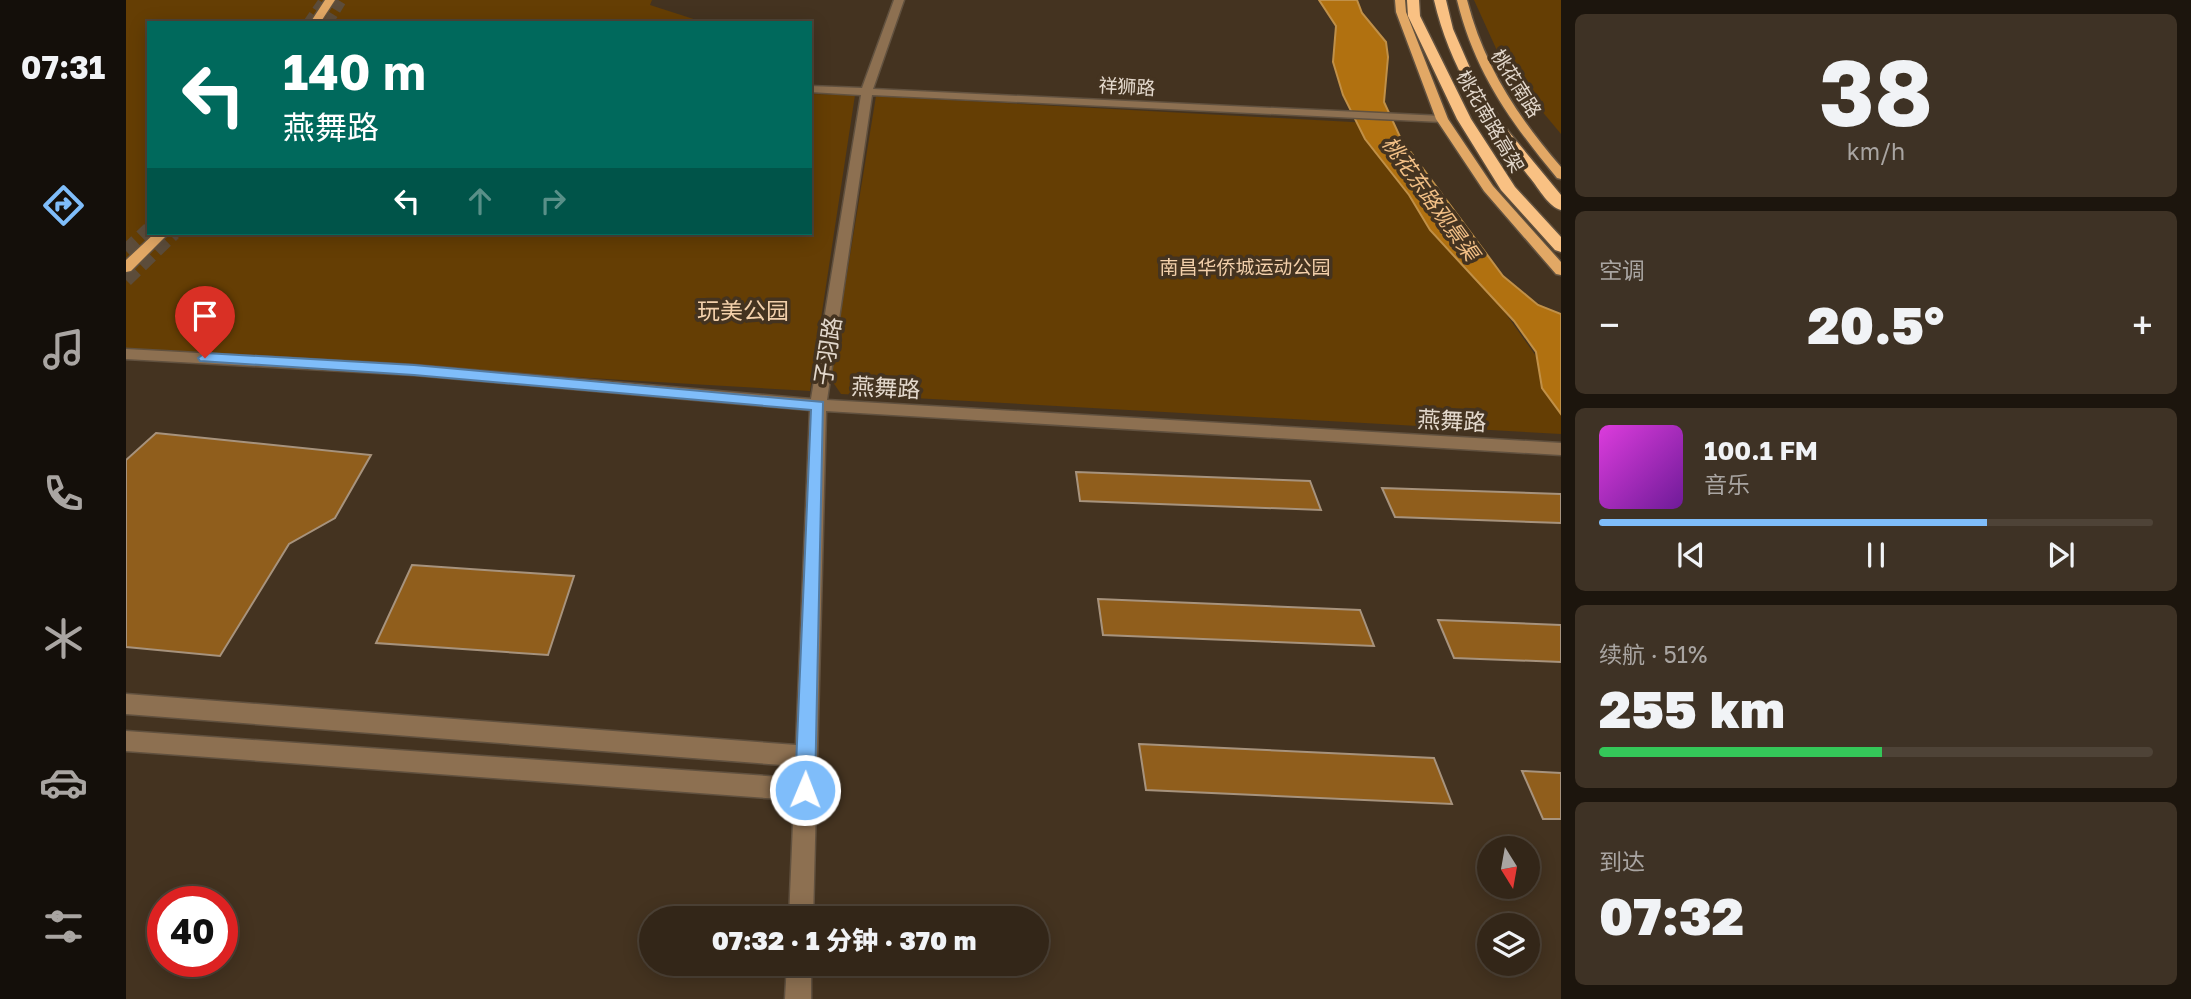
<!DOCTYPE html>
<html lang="zh">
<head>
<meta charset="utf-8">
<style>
	:root { --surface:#332618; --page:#3e3225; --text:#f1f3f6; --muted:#a9a5a2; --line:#4e4337; --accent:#7fbdfa }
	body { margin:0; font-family:"Golos Text","Noto Sans SC",sans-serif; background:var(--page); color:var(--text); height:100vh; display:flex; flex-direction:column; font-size:26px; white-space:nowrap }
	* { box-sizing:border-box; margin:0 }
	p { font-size:23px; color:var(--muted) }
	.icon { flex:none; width:38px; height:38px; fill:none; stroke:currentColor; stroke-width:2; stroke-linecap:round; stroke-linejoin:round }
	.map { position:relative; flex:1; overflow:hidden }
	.sheet { display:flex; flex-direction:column; gap:14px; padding:14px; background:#1c150d; width:630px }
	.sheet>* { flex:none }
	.top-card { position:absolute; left:21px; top:21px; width:665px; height:214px; border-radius:0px; box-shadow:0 4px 18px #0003,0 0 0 2px var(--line); background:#00695c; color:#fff; overflow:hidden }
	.needle { width:46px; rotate:169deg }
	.buttons { position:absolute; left:1351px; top:836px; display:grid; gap:14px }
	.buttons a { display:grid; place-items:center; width:63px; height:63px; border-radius:50%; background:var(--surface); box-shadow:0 4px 18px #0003,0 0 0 2px var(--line); font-size:35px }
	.speed { position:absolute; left:21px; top:886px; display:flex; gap:14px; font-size:35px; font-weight:700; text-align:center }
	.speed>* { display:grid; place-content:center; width:91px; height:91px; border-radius:50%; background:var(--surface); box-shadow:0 4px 18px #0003,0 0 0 2px var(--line); line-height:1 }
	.speed .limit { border:10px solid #d22; background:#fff; color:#111 }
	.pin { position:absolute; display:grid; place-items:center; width:60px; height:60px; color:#fff; margin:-72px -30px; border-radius:50% 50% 50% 0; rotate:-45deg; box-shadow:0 0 7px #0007 }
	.pin .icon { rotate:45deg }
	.me { position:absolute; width:77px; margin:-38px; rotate:1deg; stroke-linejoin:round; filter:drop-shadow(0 0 5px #0008) }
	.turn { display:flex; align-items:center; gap:24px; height:147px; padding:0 21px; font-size:32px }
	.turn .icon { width:91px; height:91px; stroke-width:2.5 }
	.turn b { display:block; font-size:49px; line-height:60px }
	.lanes { display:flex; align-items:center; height:66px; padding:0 21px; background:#0003; justify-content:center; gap:35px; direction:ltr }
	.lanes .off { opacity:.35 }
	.big { font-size:52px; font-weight:800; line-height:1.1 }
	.sheet .widget { flex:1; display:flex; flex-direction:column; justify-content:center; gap:10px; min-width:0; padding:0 24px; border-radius:10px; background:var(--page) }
	.sheet .dial { align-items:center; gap:0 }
	.dial b { font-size:91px; line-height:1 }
	.song { display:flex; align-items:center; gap:21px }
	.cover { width:84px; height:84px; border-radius:10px; background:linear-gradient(135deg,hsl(300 70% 55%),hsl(280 70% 35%)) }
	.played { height:7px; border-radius:4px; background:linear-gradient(90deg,var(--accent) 70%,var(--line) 70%) }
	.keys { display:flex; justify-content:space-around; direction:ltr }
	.heat { display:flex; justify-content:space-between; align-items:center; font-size:38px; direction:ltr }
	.charge { height:10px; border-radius:5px; background:linear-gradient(90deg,#34c759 51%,var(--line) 0) }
	.trip { position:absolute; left:513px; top:906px; width:410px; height:70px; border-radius:35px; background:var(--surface); box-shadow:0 4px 18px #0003,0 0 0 2px var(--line); font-weight:800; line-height:70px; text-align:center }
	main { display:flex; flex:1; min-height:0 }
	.tabs { display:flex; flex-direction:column; width:126px; justify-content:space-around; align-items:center; background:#140f0a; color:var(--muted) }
	.tabs .icon { width:49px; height:49px }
	.tabs .selected { color:var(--accent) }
	.tabs b { font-size:32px; color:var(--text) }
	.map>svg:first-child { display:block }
	.green { fill:#653e04 }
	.water { fill:#b17110; stroke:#c09048; stroke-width:2 }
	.building { fill:#905e1c; stroke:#a7937d; stroke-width:2 }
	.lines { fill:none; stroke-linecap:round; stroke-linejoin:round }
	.major-tunnel-far1 { stroke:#5c4c3a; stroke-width:10; stroke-dasharray:10 5; stroke-linecap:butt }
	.major-tunnel { stroke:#5c4c3a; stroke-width:14; stroke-dasharray:14 7; stroke-linecap:butt }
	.minor-casing { stroke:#61513f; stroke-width:3 }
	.major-casing { stroke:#61513f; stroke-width:3 }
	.highway-casing { stroke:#61513f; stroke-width:3 }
	.minor { fill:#8d7051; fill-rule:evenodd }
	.major { fill:#e2a865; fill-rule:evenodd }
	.highway { fill:#f9c183; fill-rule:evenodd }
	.route { fill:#7fbdfa; stroke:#537ba2; stroke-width:2 }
	.labels { text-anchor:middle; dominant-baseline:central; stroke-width:7; stroke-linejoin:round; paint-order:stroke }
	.far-street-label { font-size:19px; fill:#e3d8cc; stroke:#443320 }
	.far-park-label { font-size:19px; fill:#f3d0ab; stroke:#443320 }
	.far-water-label { font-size:21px; font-style:italic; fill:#f3c086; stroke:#443320 }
	.park-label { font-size:23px; fill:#f3d0ab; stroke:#443320 }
	.street-label { font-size:23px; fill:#e3d8cc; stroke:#443320 }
</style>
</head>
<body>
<main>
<nav class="tabs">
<b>07:31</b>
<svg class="icon selected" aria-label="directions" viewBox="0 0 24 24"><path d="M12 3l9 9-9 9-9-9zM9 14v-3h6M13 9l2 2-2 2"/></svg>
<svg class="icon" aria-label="music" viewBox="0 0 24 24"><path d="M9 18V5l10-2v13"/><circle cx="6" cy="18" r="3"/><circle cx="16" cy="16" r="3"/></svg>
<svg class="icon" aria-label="phone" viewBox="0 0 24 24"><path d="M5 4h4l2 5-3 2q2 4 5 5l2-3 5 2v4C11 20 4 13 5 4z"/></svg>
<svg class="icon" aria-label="climate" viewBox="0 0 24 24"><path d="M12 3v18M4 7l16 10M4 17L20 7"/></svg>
<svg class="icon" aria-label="car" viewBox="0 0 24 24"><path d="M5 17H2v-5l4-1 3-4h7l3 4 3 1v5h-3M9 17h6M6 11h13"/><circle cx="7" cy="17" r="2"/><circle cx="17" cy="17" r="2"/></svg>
<svg class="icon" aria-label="filters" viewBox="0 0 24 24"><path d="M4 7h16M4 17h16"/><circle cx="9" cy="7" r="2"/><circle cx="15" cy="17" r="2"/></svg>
</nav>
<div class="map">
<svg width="1435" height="999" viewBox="0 0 1435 999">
	<rect width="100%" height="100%" fill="#443320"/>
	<!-- green -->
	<g class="green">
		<polygon points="0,0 526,0 524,5 580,23 23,23 23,233 684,233 684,94 729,95 684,391 0,351"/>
		<polygon points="1348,0 1435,0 1435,134 1378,66"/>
		<polygon points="750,96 1244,123 1432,387 1435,393 1435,434 715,394 704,378"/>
	</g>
	<!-- water -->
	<polygon class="water" points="1193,0 1231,0 1236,13 1260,42 1262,57 1258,102 1275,139 1377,276 1412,305 1435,314 1435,414 1416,388 1410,352 1388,321 1304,230 1283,195 1239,139 1217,95 1207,62 1210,26"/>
	<!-- building -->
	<g class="building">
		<polygon points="30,433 245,455 209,518 163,544 94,656 0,647 0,460"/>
		<polygon points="950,472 1184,481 1195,510 954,501"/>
		<polygon points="1256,488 1435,494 1435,523 1269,517"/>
		<polygon points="286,565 448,576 422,655 250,643"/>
		<polygon points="972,599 1234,610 1248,646 977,635"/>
		<polygon points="1312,620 1435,625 1435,662 1328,658"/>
		<polygon points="1013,744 1308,758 1326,804 1020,790"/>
		<polygon points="1396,771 1435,773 1435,819 1417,819"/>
	</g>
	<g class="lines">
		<!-- major-tunnel-far1 -->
		<g class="major-tunnel-far1">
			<polyline points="182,23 198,0"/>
			<polyline points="202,23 216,0"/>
		</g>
		<!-- major-tunnel -->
		<g class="major-tunnel">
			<polyline points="0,251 23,229"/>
			<polyline points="0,280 48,233"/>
		</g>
		<defs>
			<g id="minor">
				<polygon points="768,0 778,0 747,89 1316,116 1322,119 1316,122 746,95 701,400 1435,443 1435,455 700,411 687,919 663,919 668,800 0,751 0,731 669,778 669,766 0,714 0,694 670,745 684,410 288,375 0,359 0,349 288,365 685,399 735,95 684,92 684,86 736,88"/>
				<polygon points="661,964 685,964 685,999 659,999"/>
			</g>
			<g id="major">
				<polygon points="199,0 209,0 194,23 184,23"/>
				<polygon points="1269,0 1279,0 1280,12 1322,119 1367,186 1435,262 1435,275 1430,274 1358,191 1310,119 1270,12"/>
				<path d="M 1331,0 L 1341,0 C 1358,66 1391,116 1435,167 L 1435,179 L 1431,178 C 1384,121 1349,73 1331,0 Z"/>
				<polygon points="29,233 43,233 5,271 0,272 0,260"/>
			</g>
			<g id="highway">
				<polygon points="1281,0 1293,0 1294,16 1345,119 1389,187 1435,237 1435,252 1429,250 1375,190 1331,119 1282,16"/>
				<path d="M 1308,0 L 1320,0 L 1327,29 L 1351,84 L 1383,132 L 1435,195 L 1435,210 C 1423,207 1413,189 1405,179 C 1361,124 1324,69 1308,0 Z"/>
			</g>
		</defs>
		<!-- minor casing -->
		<use href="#minor" class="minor-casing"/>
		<!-- major casing -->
		<use href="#major" class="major-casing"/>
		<!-- highway casing -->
		<use href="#highway" class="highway-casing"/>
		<!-- minor -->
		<use href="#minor" class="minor"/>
		<!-- major -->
		<use href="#major" class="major"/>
		<!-- highway -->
		<use href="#highway" class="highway"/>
	</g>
	<!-- route -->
	<polygon class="route" points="79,353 288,365 697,402 689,790 686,797 679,800 672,797 669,790 685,410 288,375 74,361 72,358"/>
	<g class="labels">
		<!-- far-street labels -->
		<g class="far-street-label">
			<text transform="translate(1391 83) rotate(58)">桃花南路</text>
			<text transform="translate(1001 86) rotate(3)">祥狮路</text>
			<text transform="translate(1365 121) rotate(60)">桃花南路高架</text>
		</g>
		<!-- far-park labels -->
		<g class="far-park-label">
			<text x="1119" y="266">南昌华侨城运动公园</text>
		</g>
		<!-- far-water labels -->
		<g class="far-water-label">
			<text transform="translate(1305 198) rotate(54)">桃花东路观景渠</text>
		</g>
		<!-- park labels -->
		<g class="park-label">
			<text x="617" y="310">玩美公园</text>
		</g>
		<!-- street labels -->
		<g class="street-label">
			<text transform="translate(701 351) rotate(-81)">子羽路</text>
			<text transform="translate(760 387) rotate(3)">燕舞路</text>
			<text transform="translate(1326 420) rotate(3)">燕舞路</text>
		</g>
	</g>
</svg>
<div class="buttons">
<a><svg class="needle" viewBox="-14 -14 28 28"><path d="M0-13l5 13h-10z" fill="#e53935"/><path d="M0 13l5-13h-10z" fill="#a9a5a2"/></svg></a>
<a><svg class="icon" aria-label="layers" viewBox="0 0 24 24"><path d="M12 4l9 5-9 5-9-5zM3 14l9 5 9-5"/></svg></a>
</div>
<div class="speed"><div class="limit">40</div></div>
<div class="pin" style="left:79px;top:358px;background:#d93025"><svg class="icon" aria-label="arrive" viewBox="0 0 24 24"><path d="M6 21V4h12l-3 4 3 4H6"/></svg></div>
<svg class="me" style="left:679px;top:790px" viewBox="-20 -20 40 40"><circle r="17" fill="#7fbdfa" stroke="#fff" stroke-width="3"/><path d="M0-11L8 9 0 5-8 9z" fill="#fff"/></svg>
<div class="trip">07:32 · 1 分钟 · 370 m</div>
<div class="top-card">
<div class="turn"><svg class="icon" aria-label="left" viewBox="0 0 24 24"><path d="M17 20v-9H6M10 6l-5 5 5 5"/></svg><div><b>140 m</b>燕舞路</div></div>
<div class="lanes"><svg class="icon" aria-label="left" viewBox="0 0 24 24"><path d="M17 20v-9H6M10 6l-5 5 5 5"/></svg><svg class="icon off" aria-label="ahead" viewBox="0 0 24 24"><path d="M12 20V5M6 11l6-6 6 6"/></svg><svg class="icon off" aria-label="right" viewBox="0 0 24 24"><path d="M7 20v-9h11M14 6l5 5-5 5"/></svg></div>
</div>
</div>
<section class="sheet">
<div class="widget dial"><b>38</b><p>km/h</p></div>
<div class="widget"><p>空调</p>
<div class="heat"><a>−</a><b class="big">20.5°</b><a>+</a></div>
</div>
<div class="widget">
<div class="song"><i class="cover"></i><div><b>100.1 FM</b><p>音乐</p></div></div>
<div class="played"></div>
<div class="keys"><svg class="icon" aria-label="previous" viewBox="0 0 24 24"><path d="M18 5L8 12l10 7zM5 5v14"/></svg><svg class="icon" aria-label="pause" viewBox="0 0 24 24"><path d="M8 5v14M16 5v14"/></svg><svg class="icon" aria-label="next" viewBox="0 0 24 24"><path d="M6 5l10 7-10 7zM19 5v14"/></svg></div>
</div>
<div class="widget"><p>续航 · 51%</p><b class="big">255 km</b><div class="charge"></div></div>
<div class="widget"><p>到达</p><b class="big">07:32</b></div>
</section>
</main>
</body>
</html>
